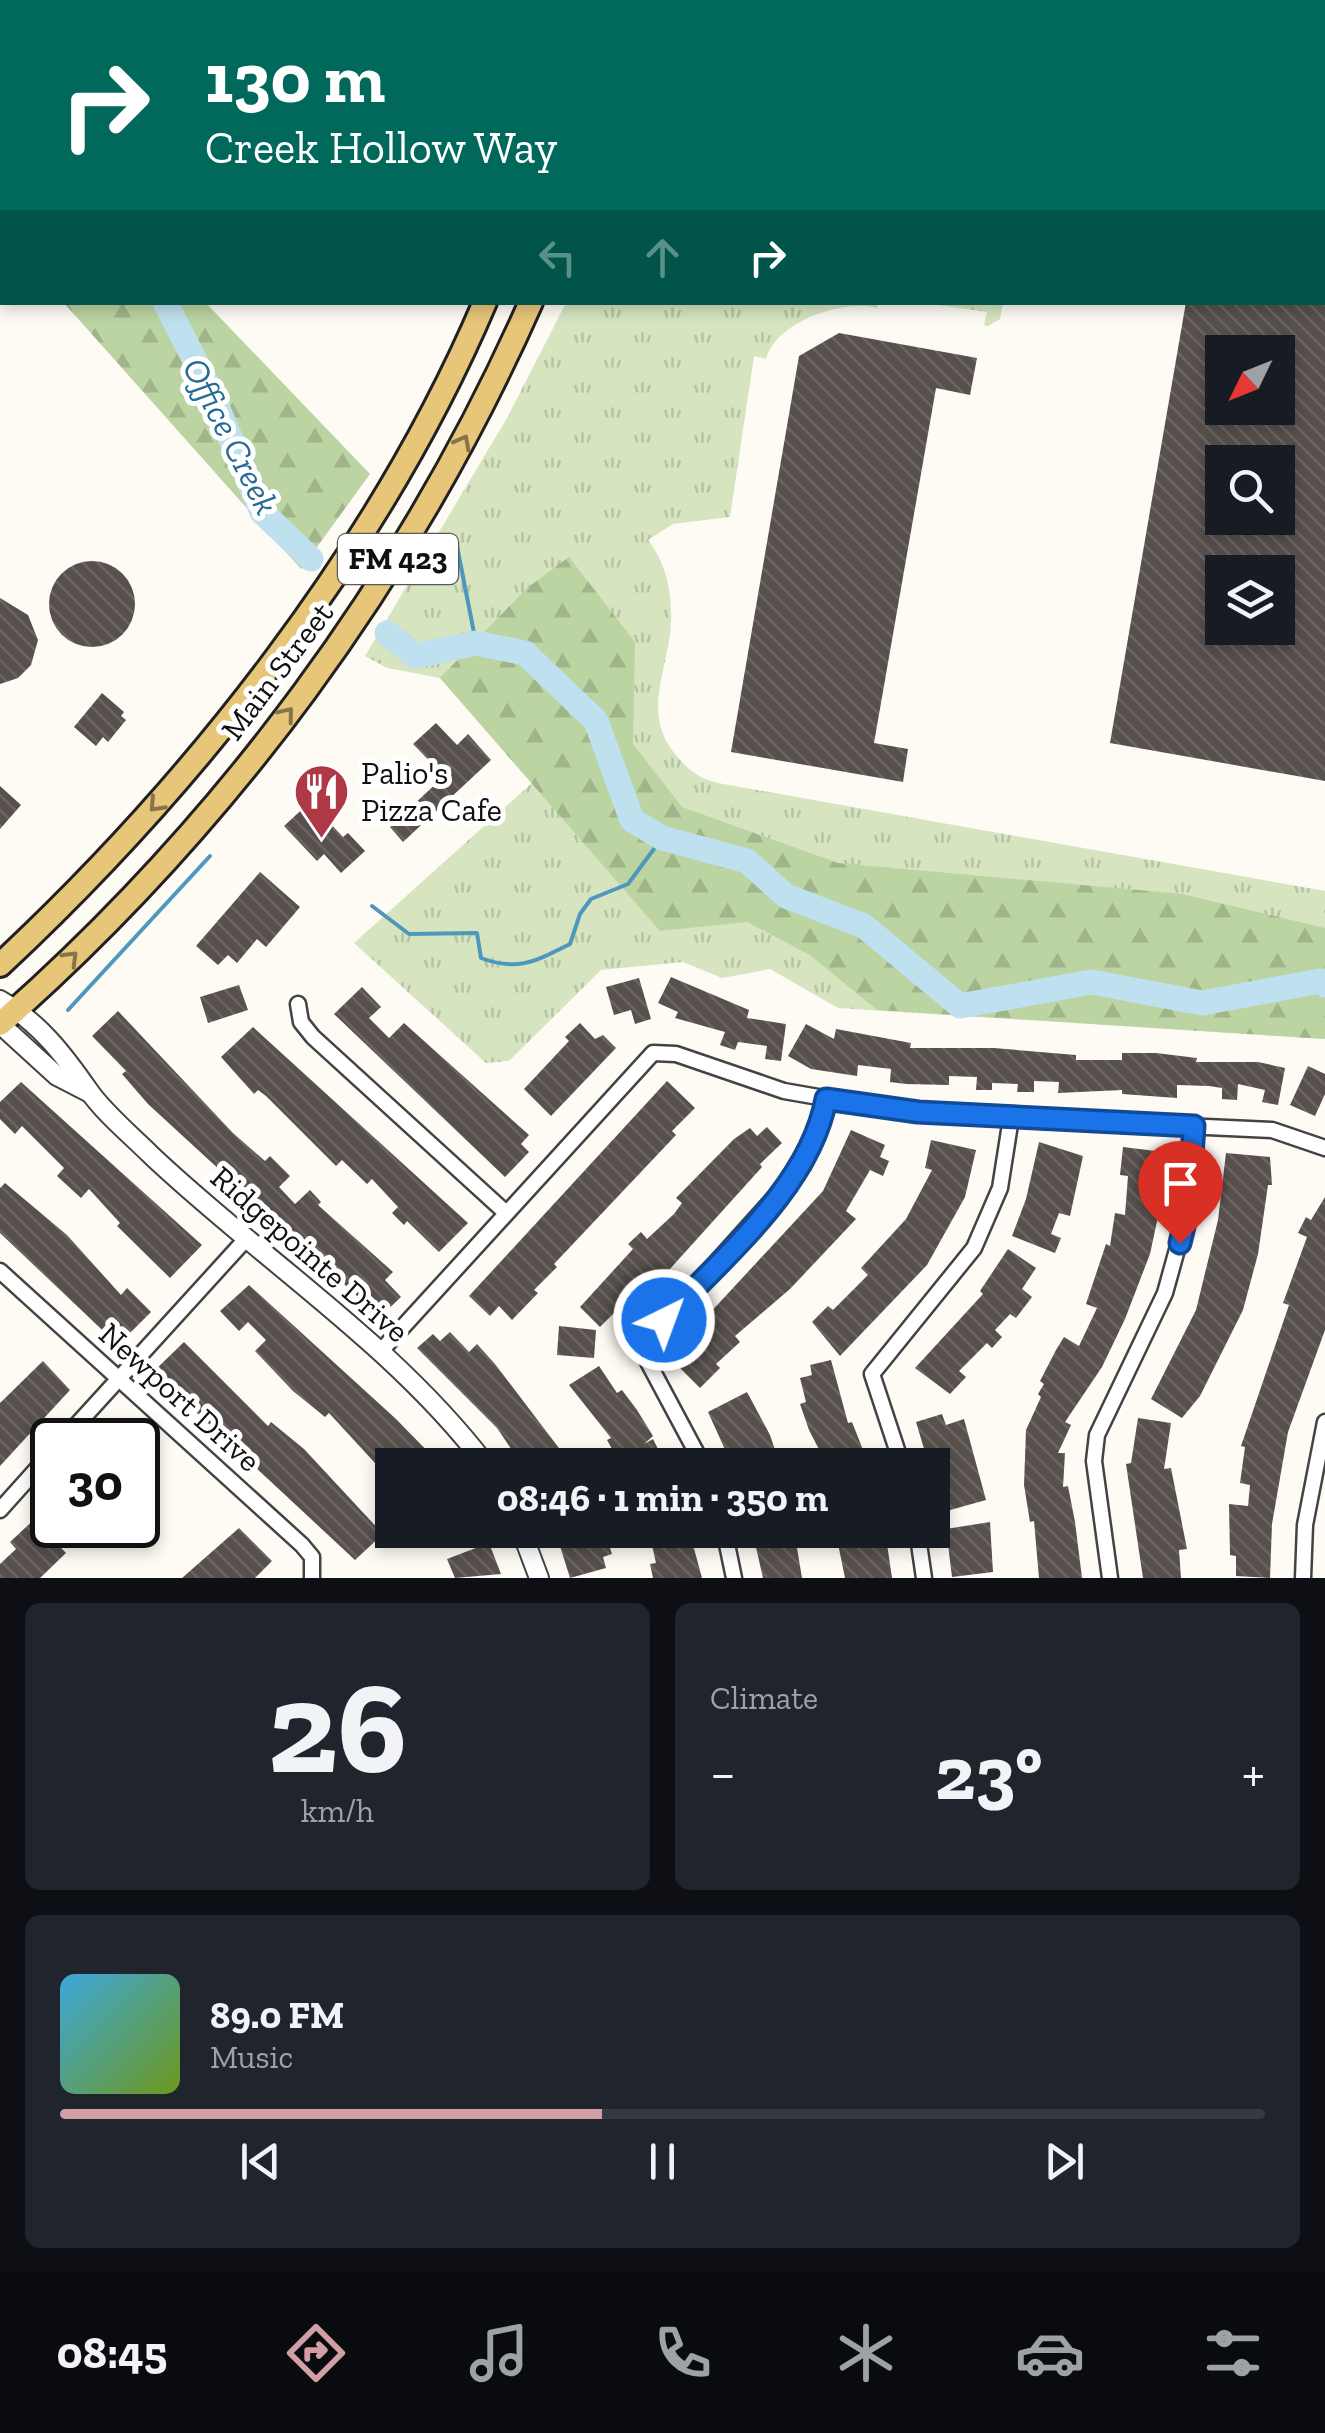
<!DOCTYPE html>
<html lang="en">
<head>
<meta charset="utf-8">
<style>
	:root { --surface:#171b24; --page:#20242c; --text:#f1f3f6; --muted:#9ea1a6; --line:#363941; --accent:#d39fa7 }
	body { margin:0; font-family:"Zilla Slab",serif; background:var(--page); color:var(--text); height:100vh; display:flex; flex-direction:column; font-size:38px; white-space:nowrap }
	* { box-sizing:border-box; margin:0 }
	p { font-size:32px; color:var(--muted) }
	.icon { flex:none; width:55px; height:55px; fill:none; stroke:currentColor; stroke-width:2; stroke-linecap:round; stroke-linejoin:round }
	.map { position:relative; height:1578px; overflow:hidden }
	.panel { display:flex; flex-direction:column; gap:25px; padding:25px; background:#0d0f14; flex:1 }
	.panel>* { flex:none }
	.banner { position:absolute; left:0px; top:0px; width:1325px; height:305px; box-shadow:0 5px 15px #0003; background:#00695c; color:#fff; overflow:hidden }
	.needle { width:65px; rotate:227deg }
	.buttons { position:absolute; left:1205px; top:335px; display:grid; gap:20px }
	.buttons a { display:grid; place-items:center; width:90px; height:90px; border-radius:0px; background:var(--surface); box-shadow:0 5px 15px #0003; font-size:50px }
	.speed { position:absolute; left:30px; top:1418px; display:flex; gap:20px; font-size:50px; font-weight:700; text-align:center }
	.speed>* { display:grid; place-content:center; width:130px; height:130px; border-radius:50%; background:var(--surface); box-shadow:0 5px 15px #0003; line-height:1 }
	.speed .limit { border:5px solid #111; border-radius:15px; background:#fff; color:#111 }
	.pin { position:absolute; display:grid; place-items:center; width:85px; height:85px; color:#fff; margin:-102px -42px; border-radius:50% 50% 50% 0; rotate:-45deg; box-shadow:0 0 10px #0007 }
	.pin .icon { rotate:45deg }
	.me { position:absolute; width:110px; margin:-55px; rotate:42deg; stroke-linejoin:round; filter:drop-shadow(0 0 8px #0008) }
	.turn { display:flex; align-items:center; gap:35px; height:210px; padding:0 40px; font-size:45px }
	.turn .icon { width:130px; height:130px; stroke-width:2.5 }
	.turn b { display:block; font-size:70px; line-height:85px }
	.lanes { display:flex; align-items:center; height:95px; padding:0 40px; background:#0003; justify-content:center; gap:50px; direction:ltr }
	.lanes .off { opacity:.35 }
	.big { font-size:75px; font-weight:800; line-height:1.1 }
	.panel .tile { flex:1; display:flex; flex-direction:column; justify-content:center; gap:15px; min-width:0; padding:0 35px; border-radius:15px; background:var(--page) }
	.panel .dial { align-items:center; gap:0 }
	.dial b { font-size:130px; line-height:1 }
	.song { display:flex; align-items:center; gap:30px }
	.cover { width:120px; height:120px; border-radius:15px; background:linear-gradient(135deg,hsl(200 70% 55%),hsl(80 70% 35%)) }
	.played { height:10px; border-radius:5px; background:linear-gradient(90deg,var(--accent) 45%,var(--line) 45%) }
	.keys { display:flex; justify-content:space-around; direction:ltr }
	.heat { display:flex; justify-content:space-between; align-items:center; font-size:55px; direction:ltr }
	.panel .tiles { flex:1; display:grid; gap:25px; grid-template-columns:1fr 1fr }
	.tile:last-child { grid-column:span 2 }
	.trip { position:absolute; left:375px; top:1448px; width:575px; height:100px; border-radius:0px; background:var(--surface); box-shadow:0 5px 15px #0003; font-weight:800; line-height:100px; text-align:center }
	.menu { display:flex; height:160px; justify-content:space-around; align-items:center; background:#090b0e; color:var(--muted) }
	.menu .icon { width:70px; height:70px }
	.menu .on { color:var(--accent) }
	.menu b { font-size:45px; color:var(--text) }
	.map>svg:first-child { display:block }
	.grass { fill:url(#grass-tufts) }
	.forest { fill:url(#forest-firs) }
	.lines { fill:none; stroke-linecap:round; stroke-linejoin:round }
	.stream { stroke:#4e98bd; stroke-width:4 }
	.river { stroke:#bee0ef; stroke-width:25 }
	.building { fill:url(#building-back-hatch); fill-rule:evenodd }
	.minor-casing { stroke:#434343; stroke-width:19 }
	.tertiary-casing { stroke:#434343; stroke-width:22 }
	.primary-casing { stroke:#212121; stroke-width:28 }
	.minor { stroke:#fff; stroke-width:14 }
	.tertiary { stroke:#fff; stroke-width:18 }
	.primary { stroke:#e8c679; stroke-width:22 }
	.oneway { stroke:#87744a }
	.route-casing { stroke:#114b97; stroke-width:25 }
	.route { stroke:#1a73e8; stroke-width:18 }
	.labels { text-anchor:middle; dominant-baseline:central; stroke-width:10; stroke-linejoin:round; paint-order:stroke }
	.shield { fill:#fff; stroke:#585858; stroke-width:2.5 }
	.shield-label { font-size:30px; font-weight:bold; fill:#101010 }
	.street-label { font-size:32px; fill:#101010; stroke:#fff }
	.poi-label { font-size:32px; fill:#101010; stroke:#fff; text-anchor:start }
	.water-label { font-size:35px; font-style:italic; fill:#276b93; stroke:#fff }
</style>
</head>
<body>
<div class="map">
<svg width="1325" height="1578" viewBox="0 0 1325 1578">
	<defs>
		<pattern id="grass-tufts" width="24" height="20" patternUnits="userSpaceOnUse" patternTransform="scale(2.5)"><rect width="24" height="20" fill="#d6e5c0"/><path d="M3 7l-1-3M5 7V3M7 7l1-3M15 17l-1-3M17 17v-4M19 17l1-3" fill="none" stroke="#b7c3a4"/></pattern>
		<pattern id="forest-firs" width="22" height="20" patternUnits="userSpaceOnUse" patternTransform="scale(2.5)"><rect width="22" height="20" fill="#bbd4a2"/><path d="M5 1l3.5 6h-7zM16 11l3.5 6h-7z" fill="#a0b58a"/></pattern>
		<pattern id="building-back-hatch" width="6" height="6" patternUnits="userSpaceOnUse" patternTransform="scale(2.5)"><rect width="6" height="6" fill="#57504d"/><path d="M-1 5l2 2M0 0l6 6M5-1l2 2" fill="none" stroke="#6a6562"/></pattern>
	</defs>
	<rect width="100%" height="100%" fill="#fefbf4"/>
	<!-- grass -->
	<g class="grass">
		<path d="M 566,303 L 878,303 L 877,308 C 842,299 776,322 766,359 L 754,356 L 730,517 L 673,524 L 648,540 C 666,563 672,592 671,620 C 670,669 640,711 675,754 C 688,770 698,778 718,783 L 1325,891 L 1325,1039 L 838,1008 L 770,969 L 722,978 L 683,962 L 601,970 L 509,1061 L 486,1063 L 354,943 L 533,782 L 440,678 L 387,668 L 365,656 L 507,418 Z"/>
		<polygon points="925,303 1003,303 1000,319 988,326 984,325 987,312"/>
	</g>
	<!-- forest -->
	<g class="forest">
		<polygon points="64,303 206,303 370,474 301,569"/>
		<polygon points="569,557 635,642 633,744 682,807 838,863 1182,894 1325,928 1325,1039 877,1010 810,955 747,922 660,931 440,678 527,588"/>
	</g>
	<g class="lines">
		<!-- stream -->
		<g class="stream">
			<polyline points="1322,50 1325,49"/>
			<polyline points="456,541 476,643"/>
			<path d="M 372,906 L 409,934 L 477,933 L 481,958 C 518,972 536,961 570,944 L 580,914 L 591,899 L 628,884 L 662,838"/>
			<polyline points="68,1010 210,856"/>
		</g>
		<!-- river -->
		<g class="river">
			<polyline points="0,147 2,149"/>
			<polyline points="165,302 209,388 262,512 311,559"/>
			<polyline points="387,633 415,656 476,643 525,653 596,721 632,820 662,838 747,861 786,896 864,926 960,1006 1092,982 1202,1003 1320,981 1325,985"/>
		</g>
	</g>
	<!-- building -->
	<g class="building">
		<path d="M 1186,302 L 1325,302 L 1325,781 L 1110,743 ZM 1222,352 L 1278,352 L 1278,408 L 1222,408 ZM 1222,462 L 1278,462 L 1278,518 L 1222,518 ZM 1222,572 L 1278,572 L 1278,628 L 1222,628 Z"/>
		<polygon points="839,333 977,358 970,395 936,388 874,743 908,749 903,782 731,752 799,356"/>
		<circle cx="92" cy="604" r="43"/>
		<polygon points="0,598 28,615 38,640 31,665 18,678 0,684"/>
		<polygon points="102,693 124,712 121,716 126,720 108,742 103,737 96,746 74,727"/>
		<polygon points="436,723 457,745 468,734 491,760 403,842 390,827 444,776 413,744"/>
		<polygon points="0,786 21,805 0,829"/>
		<polygon points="310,802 343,837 348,833 365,851 341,873 324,854 317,861 284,826"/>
		<polygon points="260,872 300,907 266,947 257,939 237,963 228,955 218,965 196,946"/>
		<polygon points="671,977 749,1010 747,1018 786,1024 781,1061 765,1059 767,1046 738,1042 735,1050 720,1045 725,1032 675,1018 678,1012 658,1003"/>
		<polygon points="639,978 651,1019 635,1024 631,1010 614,1015 606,987"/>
		<polygon points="239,985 248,1010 208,1023 200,997"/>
		<polygon points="362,987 381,1007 369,1018 389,1038 404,1023 529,1135 521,1144 529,1152 505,1177 334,1014"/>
		<polygon points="118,1011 233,1133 265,1161 270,1156 290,1176 279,1187 295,1204 310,1190 321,1202 318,1205 393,1272 385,1280 401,1297 380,1317 148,1104 122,1074 126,1071 92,1036"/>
		<polygon points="580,1023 595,1039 603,1035 616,1048 551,1116 524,1089 569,1041 565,1037"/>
		<polygon points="806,1024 834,1039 836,1029 911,1043 910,1048 994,1048 1076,1055 1076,1060 1122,1060 1122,1053 1156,1053 1197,1058 1196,1062 1258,1062 1285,1068 1278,1105 1262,1102 1265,1090 1238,1084 1237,1100 1222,1099 1222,1088 1209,1086 1177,1085 1177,1098 1122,1094 1122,1090 1058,1093 1059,1082 1034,1081 1034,1092 1017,1092 1018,1084 992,1083 992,1090 976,1090 977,1077 949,1076 949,1085 906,1084 890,1082 891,1069 858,1065 857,1076 811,1069 788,1056"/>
		<polygon points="253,1027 468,1223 439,1252 407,1221 404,1225 392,1213 398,1207 372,1179 367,1184 342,1160 336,1166 266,1096 258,1090 254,1094 221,1057"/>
		<polygon points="1308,1066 1325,1074 1325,1094 1315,1116 1290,1105"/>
		<polygon points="667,1081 695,1108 672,1131 676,1135 554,1264 557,1267 534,1290 538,1293 512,1320 499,1306 490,1316 469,1296"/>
		<polygon points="21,1082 202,1245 170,1278 117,1226 120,1223 89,1189 81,1198 57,1176 64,1168 22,1126 15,1134 0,1119 0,1102"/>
		<polygon points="767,1127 782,1143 760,1164 762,1167 632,1311 624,1303 600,1327 580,1307 633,1249 628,1244 641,1232 647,1239 674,1214 682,1203 676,1198 734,1139 750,1128 757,1136"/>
		<polygon points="851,1130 885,1145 880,1157 889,1161 883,1176 870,1170 846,1211 856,1219 790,1289 735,1336 740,1342 716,1364 720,1368 700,1388 669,1357 823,1191"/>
		<polygon points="931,1140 976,1150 965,1197 927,1265 840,1356 812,1322 828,1306 833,1310 868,1275 861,1268 906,1219 932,1170 925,1168"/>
		<polygon points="1039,1142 1083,1156 1070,1216 1059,1213 1051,1234 1061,1238 1055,1253 1012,1236 1026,1199"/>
		<polygon points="1123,1147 1164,1152 1159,1212 1150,1254 1125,1319 1102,1367 1065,1422 1071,1425 1058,1453 1065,1453 1063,1487 1068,1486 1075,1522 1082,1578 1039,1578 1034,1521 1030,1522 1024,1485 1026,1430 1041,1397 1038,1394 1044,1384 1040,1381 1056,1350 1064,1337 1079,1346 1097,1308 1086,1304 1106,1244 1110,1246 1115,1213 1125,1215 1128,1176 1120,1175"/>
		<polygon points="1226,1153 1270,1157 1272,1185 1268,1185 1258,1254 1243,1310 1200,1396 1182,1418 1151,1399 1196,1310 1218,1220"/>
		<polygon points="5,1183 67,1235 121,1295 127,1288 151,1312 118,1345 0,1233 0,1188"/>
		<polygon points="1325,1197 1325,1330 1288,1432 1272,1524 1270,1578 1236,1576 1236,1556 1230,1555 1229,1504 1248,1506 1250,1485 1240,1483 1245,1447 1241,1446 1289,1305 1283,1303 1307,1237 1298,1233 1306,1217 1311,1220"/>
		<polygon points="1008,1249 1036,1268 1022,1289 1032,1297 1016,1318 1010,1314 995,1330 1002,1337 992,1348 987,1343 959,1371 966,1377 950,1394 915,1368 983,1294 980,1291"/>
		<polygon points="249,1285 396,1419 441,1465 392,1465 386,1475 329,1413 325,1417 293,1391 255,1351 266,1340 248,1322 239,1331 220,1311"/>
		<polygon points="559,1326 596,1330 594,1358 557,1355"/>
		<polygon points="450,1332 469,1352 477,1344 495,1364 568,1460 558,1465 522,1465 497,1428 417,1348 433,1334 440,1341"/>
		<polygon points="184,1342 268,1426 271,1422 304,1449 383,1534 355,1560 153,1372"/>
		<polygon points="831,1360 848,1423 852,1422 869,1465 827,1465 809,1430 800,1404 806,1402 800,1378 812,1375 810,1365"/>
		<polygon points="43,1361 70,1390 0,1466 0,1403"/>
		<polygon points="599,1366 617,1393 622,1390 637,1410 653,1436 644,1444 653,1439 666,1465 621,1465 607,1440 611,1438 569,1385"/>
		<polygon points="747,1392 770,1435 780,1465 732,1465 708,1412"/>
		<polygon points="942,1414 946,1425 964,1419 986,1500 943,1512 916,1422"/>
		<polygon points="1138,1418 1171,1423 1164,1469 1171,1468 1187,1549 1179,1550 1181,1578 1143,1578 1126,1464 1131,1463"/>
		<polygon points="118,1422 153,1452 138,1470 138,1440 102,1440"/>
		<polygon points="52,1503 49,1535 66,1553 40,1578 0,1578 0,1564 16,1549 10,1542"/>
		<polygon points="990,1522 993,1572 952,1577 946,1529"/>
		<polygon points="239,1528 272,1561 255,1578 182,1578"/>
		<polygon points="555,1530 604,1530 612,1554 603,1557 606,1568 570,1578"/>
		<polygon points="689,1530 702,1578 653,1578 650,1564 656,1563 649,1532"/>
		<polygon points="752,1530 794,1530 802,1578 763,1578"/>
		<polygon points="854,1530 885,1530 892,1578 845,1578 836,1534"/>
		<polygon points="489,1543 501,1574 455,1578 447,1559"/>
	</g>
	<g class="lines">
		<defs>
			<g id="minor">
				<polyline points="298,1004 301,1022 313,1037 505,1212"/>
				<polyline points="0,1271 302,1545 312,1557 312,1578"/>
				<polyline points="380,1352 653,1053 676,1054 784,1091 870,1106 1011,1118 1272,1130 1325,1148"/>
				<polyline points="63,1440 246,1239"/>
				<polyline points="703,1465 640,1347 803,1166 821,1124 826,1099"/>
				<polyline points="902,1465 872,1374 974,1248 1000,1188 1011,1118"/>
				<polyline points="0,1510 52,1452"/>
				<polyline points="724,1530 734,1578"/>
				<polyline points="917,1530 924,1578"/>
				<polyline points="1110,1578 1094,1461 1097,1435 1165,1293 1188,1210 1195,1125"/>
				<polyline points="1303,1578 1305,1525 1325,1422"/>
			</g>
			<g id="tertiary">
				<polyline points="779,0 787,2"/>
				<polyline points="871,0 878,2"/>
				<polyline points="1322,123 1325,124"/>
				<polyline points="1322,158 1325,158"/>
				<path d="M 0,1000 C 39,1022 64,1055 89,1091 C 105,1114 132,1136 152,1156 C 262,1260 394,1344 486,1465"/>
				<polyline points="0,1024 57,1076 90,1093"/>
				<polyline points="521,1530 539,1578"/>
			</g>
			<g id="primary">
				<polyline points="606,2 607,0"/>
				<polyline points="647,2 648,0"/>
				<path d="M 0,965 C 195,783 380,549 485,302"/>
				<path d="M 0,1024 C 226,825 409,578 531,302"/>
			</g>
		</defs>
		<!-- minor casing -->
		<use href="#minor" class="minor-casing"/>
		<!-- tertiary casing -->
		<use href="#tertiary" class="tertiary-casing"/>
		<!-- primary casing -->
		<use href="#primary" class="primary-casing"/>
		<!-- minor -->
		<use href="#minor" class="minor"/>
		<!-- tertiary -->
		<use href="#tertiary" class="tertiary"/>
		<!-- primary -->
		<use href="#primary" class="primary"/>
	</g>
	<!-- one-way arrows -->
	<defs><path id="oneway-chevron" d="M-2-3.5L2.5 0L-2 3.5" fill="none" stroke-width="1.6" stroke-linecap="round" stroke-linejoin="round" transform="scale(2.5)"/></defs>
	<g class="oneway">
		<use href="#oneway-chevron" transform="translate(463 442) rotate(-62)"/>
		<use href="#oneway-chevron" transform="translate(287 714) rotate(-51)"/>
		<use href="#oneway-chevron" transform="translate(156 805) rotate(133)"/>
		<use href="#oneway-chevron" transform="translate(71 958) rotate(-45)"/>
	</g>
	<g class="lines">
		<defs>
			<path id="route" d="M 664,1320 C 723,1257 810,1186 826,1099 L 918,1112 L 1194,1126 L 1188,1210 L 1180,1243"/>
		</defs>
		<!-- route casing -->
		<use href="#route" class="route-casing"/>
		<!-- route -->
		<use href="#route" class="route"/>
	</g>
	<!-- icons -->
	<defs>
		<symbol id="restaurant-pin" viewBox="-11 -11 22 30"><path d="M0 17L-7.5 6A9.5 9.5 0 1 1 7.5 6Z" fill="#af3846" stroke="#fff"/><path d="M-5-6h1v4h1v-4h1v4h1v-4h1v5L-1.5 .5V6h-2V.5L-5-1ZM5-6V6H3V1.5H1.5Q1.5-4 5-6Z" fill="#fff"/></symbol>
	</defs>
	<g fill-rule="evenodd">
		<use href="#restaurant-pin" x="290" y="760" width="63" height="86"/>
	</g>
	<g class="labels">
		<!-- shield labels -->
		<rect class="shield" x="338" y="534" width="120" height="50" rx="8"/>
		<g class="shield-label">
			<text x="398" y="559">FM 423</text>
		</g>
		<!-- street labels -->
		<g class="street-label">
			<text transform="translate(277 671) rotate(-53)">Main Street</text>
			<text transform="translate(310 1254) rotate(41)">Ridgepointe Drive</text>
			<text transform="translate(180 1397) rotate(42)">Newport Drive</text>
		</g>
		<!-- poi labels -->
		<g class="poi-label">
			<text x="361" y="773">Palio's<tspan x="361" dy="37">Pizza Cafe</tspan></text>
		</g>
		<!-- water labels -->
		<g class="water-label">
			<text transform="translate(231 436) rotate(63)">Office Creek</text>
		</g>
	</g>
</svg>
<div class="buttons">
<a><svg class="needle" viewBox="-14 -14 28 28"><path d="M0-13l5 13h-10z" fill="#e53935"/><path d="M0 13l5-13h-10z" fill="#9ea1a6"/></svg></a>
<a><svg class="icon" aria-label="search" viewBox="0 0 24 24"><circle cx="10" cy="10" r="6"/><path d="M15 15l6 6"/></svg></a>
<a><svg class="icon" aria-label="layers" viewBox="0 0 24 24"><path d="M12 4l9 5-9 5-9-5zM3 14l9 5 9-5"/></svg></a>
</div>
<div class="speed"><div class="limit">30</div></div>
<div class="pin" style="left:1180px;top:1243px;background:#d93025"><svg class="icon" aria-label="arrive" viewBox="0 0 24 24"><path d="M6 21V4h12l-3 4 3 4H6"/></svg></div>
<svg class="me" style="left:664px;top:1320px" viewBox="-20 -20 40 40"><circle r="17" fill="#1a73e8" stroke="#fff" stroke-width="3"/><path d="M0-11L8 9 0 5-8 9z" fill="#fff"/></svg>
<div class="trip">08:46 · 1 min · 350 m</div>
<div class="banner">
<div class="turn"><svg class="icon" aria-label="right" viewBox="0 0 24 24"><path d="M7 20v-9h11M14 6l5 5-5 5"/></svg><div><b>130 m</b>Creek Hollow Way</div></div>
<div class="lanes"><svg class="icon off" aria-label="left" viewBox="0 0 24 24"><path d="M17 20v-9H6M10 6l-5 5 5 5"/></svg><svg class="icon off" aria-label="ahead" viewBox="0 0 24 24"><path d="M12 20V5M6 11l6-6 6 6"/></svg><svg class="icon" aria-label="right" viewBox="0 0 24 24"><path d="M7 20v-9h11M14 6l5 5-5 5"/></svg></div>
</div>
</div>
<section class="panel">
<div class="tiles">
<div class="tile dial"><b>26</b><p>km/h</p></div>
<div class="tile"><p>Climate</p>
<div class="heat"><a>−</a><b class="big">23°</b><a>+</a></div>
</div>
<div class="tile">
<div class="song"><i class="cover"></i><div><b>89.0 FM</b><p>Music</p></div></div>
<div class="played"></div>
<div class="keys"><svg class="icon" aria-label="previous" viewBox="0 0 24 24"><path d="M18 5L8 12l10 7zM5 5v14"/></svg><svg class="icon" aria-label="pause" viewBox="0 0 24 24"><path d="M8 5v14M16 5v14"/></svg><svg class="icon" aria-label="next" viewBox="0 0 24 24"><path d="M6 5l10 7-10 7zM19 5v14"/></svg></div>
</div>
</div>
</section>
<nav class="menu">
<b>08:45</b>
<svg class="icon on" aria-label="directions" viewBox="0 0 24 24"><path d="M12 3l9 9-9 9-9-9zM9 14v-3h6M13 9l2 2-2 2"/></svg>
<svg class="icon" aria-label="music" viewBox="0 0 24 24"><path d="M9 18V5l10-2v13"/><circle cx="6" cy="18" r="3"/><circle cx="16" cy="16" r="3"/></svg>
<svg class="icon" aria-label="phone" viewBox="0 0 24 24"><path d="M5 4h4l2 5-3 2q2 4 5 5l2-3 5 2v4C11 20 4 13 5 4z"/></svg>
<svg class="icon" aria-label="climate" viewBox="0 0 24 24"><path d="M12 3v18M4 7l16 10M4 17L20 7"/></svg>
<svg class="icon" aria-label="car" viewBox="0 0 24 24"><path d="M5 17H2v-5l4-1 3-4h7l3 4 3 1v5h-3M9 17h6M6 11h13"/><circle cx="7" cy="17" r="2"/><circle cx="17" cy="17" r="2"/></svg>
<svg class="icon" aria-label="filters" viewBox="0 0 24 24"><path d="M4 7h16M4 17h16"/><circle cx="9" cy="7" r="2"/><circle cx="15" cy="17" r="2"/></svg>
</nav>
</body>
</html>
